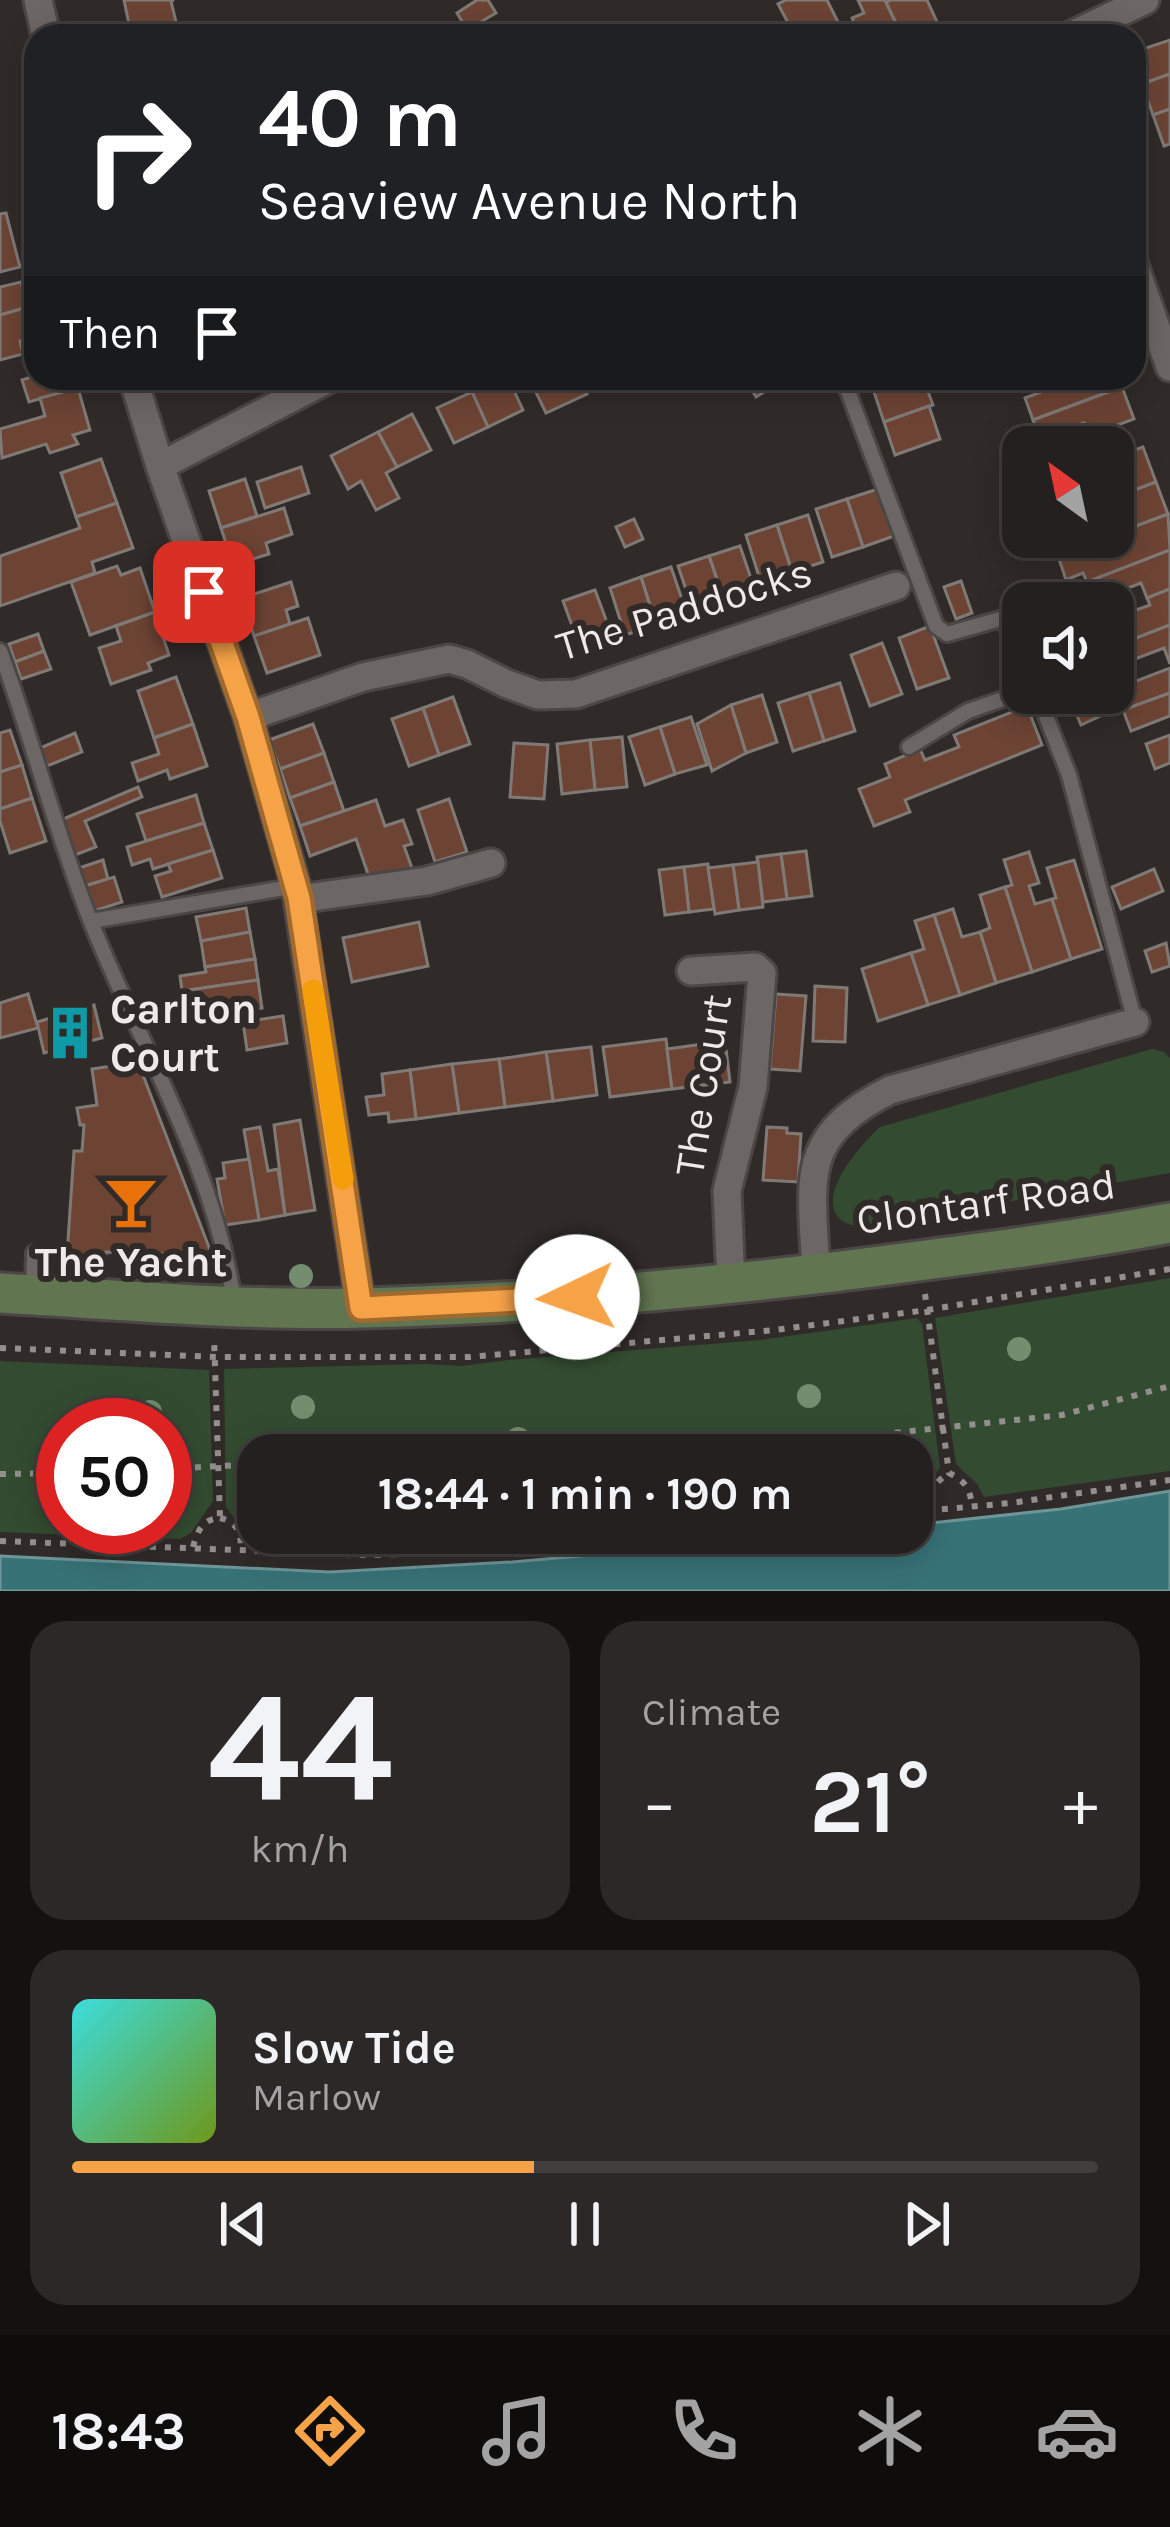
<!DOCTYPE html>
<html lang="en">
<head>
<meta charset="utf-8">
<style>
	:root { --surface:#24201f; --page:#2c2828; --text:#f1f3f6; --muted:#a3a3a4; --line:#413e3d; --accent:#f6a247 }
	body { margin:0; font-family:Karla,sans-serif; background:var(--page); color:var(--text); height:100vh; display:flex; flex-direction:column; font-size:45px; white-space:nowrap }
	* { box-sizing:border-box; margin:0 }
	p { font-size:39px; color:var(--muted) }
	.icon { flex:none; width:66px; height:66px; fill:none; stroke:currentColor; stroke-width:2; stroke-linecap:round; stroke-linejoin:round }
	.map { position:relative; height:1591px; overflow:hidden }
	.drawer { display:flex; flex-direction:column; gap:30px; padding:30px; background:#141211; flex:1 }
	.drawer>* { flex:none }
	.guide { position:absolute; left:24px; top:24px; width:1122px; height:366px; border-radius:36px; box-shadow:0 6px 30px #0003,0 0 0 3px var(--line); background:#202124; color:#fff; overflow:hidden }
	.needle { width:78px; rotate:327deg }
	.controls { position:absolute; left:1002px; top:426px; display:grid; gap:24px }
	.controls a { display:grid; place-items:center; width:132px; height:132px; border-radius:24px; background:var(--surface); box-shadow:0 6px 30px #0003,0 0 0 3px var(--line); font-size:60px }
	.speed { position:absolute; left:36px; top:1398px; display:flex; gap:24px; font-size:60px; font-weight:700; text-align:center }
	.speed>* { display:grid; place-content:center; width:156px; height:156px; border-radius:50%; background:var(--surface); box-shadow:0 6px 30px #0003,0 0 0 3px var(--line); line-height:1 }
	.speed .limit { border:18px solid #d22; background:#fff; color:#111 }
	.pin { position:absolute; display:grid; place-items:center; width:102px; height:102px; color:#fff; margin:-51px; border-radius:24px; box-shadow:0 6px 18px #0006 }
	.me { position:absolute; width:132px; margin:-66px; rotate:267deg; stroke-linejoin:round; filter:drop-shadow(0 0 9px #0008) }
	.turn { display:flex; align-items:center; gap:42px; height:252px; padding:0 36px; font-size:54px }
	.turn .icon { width:156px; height:156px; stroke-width:2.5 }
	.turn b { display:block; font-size:84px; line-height:102px }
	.then { display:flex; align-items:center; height:114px; padding:0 36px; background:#0003; gap:24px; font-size:45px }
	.big { font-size:90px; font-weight:700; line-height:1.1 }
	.drawer .tile { flex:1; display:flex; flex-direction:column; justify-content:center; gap:18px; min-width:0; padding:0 42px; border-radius:36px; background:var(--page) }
	.drawer .dial { align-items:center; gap:0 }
	.dial b { font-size:156px; line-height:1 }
	.song { display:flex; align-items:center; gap:36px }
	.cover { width:144px; height:144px; border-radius:18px; background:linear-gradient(135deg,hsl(180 70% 55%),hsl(80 70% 35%)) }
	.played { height:12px; border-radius:6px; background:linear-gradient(90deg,var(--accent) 45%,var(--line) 45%) }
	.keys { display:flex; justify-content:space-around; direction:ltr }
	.heat { display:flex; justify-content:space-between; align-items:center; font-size:66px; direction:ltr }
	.drawer .tiles { flex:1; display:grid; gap:30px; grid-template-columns:1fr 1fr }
	.tile:last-child { grid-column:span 2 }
	.trip { position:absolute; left:237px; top:1434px; width:696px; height:120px; border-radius:36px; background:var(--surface); box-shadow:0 6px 30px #0003,0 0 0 3px var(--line); font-weight:700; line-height:120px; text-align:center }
	.tab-bar { display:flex; height:192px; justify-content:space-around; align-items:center; background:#0e0d0c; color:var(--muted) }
	.tab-bar .icon { width:84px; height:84px }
	.tab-bar .current { color:var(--accent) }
	.tab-bar b { font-size:54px; color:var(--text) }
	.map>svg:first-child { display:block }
	.green { fill:#334c31; fill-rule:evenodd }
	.water { fill:#377277; stroke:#6e9699; stroke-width:3 }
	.building { fill:#6d4434; stroke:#807a77; stroke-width:3 }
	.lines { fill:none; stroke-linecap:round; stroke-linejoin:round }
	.lane-casing { stroke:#4b4746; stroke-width:20 }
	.street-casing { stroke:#4b4746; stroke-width:33 }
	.secondary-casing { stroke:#4b4746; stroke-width:45 }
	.path { stroke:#938f8d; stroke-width:6; stroke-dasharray:6 9; stroke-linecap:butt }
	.lane { stroke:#6c6664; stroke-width:14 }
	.street { stroke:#6c6664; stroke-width:27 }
	.secondary { stroke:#607550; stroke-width:39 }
	.tree { fill:#748d6e }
	.route-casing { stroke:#a0692e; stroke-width:30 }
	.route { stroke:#f6a247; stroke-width:21 }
	.slow { stroke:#f59e0b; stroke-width:21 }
	.labels { text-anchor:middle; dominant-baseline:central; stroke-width:12; stroke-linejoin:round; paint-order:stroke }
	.street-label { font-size:42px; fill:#edeae9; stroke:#302b29 }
	.poi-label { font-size:42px; font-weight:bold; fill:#edeae9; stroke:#302b29; text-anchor:start }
</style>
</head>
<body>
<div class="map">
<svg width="1170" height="1591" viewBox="0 0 1170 1591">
	<rect width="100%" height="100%" fill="#302b29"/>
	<!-- green -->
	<g class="green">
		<path d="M 1152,1049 L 1164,1052 L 1170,1058 L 1170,1173 L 865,1227 C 859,1226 852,1226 846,1223 C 808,1203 862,1143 880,1127 Z"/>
		<polygon points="1170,1278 1170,1471 984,1497 977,1484 956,1464 935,1318"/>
		<path d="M 917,1318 L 922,1324 L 940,1468 C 936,1474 930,1478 926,1484 C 921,1494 924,1500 912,1505 L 912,1455 L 258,1455 L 258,1533 L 635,1533 C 508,1542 381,1549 253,1541 L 226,1507 L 224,1369 L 425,1364 L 461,1366 L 509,1360 L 761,1340 Z"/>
		<path d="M 0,1361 L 209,1370 L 213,1501 L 191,1533 L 180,1539 L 0,1532 ZM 63,1425 L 165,1425 L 165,1527 L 63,1527 Z"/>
	</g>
	<!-- water -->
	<polygon class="water" points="1170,1491 1170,1591 0,1591 0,1556 330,1572 512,1562 839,1533 912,1533 912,1525 1061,1509"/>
	<!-- building -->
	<g class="building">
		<polygon points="124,0 174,0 171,1 176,22 131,34"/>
		<polygon points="477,0 488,0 496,13 467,30 457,13"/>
		<polygon points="786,0 827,0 845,36 795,36 778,4"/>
		<polygon points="858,0 885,0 902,36 860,36 852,18 864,13"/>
		<polygon points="891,0 927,0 937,22 902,36 886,2"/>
		<polygon points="176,22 179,36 132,36 131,34"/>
		<polygon points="1170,40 1170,74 1142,84 1134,52"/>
		<polygon points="1170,74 1170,109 1153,115 1142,84"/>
		<polygon points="1170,109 1170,144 1164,146 1153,115"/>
		<polygon points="6,213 20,267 0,272 0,214"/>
		<polygon points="21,282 28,307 0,315 0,287"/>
		<polygon points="28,307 36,338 20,341 23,354 0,360 0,315"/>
		<polygon points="36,357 36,378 76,378 78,388 29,402 22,380 34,376 29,359"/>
		<polygon points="501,378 508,378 523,410 488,427 472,392"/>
		<polygon points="529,378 579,378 587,394 546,413"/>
		<polygon points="749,378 782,378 783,380 756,397 746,380"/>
		<polygon points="886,378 923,378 933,405 884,422 871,383"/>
		<polygon points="1064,378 1119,378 1122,387 1033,420 1025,398 1065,383"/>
		<polygon points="1122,387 1134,419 1089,436 1084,423 1040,439 1033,420"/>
		<polygon points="78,388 90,430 73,435 78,444 50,453 46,444 2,458 0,429 45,416 40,398"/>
		<polygon points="472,392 488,427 454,443 437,408"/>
		<polygon points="929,406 940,439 895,455 884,422"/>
		<polygon points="412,414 431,450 397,467 378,432"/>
		<polygon points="378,432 397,467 386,473 399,498 376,510 361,481 348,489 331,456"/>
		<polygon points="1143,447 1156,482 1113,498 1113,458"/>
		<polygon points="101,459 117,503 76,517 61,473"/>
		<polygon points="301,467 309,493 265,508 257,482"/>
		<polygon points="245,479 257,516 221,528 209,491"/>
		<polygon points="1156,482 1168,514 1120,532 1117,524 1113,526 1113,498"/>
		<polygon points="878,489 894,536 863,547 847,499"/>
		<polygon points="847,499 863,547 832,557 816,509"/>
		<polygon points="117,503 133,548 92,562 95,573 0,606 0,556 80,528 76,517"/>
		<polygon points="284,508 292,534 266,543 269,554 233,565 221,528"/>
		<polygon points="1168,514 1170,550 1087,582 1083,573 1066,580 1059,559 1121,536 1120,532"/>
		<polygon points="808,515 823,562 792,572 777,525"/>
		<polygon points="634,519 643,539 625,547 616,527"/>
		<polygon points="777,525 792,572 761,583 746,535"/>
		<polygon points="740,546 756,593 725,603 709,556"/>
		<polygon points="1170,550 1170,589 1147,598 1141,583 1094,601 1087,582"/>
		<polygon points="709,556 725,603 694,613 678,566"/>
		<polygon points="117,566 121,575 140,568 155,612 90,635 71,582"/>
		<polygon points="671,567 687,614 656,625 641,577"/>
		<polygon points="641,577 656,625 625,635 610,588"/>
		<polygon points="961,581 972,613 956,619 944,587"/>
		<polygon points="291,582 298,606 286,610 290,624 254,636 242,598"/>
		<polygon points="1170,589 1170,625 1113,647 1113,618 1150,605 1147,598"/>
		<polygon points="595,590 614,641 582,653 563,601"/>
		<polygon points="155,612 169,655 148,663 151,670 111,684 99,648 121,641 116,626"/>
		<polygon points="308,618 320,655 267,673 254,636"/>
		<polygon points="1170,625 1170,664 1164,648 1119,665 1113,647"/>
		<polygon points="930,626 949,678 917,689 899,638"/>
		<polygon points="38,634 44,651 15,662 9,644"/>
		<polygon points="882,643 902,694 870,706 851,655"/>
		<polygon points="44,651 51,669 21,679 15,662"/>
		<polygon points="1170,668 1170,693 1123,710 1115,689"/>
		<polygon points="176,677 193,724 154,738 138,691"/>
		<polygon points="840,683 855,731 824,741 809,693"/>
		<polygon points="809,693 824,741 793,751 778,703"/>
		<polygon points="1170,693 1170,716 1131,731 1123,710"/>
		<polygon points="762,695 777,742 746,753 731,705"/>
		<polygon points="453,697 470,744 439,755 423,708"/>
		<polygon points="1104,697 1111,711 1081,725 1075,711"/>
		<polygon points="731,705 746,753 712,771 697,724"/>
		<polygon points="1027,706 1042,745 905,800 910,812 874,826 859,789 890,777 885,764 920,749 925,760 959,747 954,735"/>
		<polygon points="423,708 439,755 409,766 392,719"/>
		<polygon points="691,717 707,765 675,774 660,727"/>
		<polygon points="193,724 207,766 170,779 167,770 138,781 132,763 159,754 154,738"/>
		<polygon points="313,724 324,753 280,769 269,740"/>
		<polygon points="660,727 675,774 645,785 629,737"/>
		<polygon points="10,730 22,765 0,772 0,733"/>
		<polygon points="75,733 82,752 47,766 40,748"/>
		<polygon points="1170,735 1170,763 1155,769 1146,744"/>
		<polygon points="622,737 627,787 595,790 590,740"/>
		<polygon points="590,740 595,790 562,794 557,744"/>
		<polygon points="514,743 548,745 544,799 510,797"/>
		<polygon points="324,753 334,782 290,798 280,769"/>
		<polygon points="22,765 32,798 0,809 0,772"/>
		<polygon points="334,782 344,811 300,826 290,798"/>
		<polygon points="138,787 142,797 85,821 96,847 75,855 63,819"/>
		<polygon points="196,795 204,823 146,841 137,814"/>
		<polygon points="32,798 46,841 10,853 0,821 0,809"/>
		<polygon points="449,799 467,852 435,862 418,810"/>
		<polygon points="376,800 385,826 403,820 412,844 404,846 412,868 371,883 356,839 310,856 300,826"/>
		<polygon points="204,823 213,850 153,869 150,859 132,865 127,847"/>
		<polygon points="213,850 222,878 162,897 155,876 171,871 168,864"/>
		<polygon points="806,851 812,896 787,899 781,854"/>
		<polygon points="1029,852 1039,883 1029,886 1035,904 1052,899 1071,959 1032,972 1005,887 1012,885 1004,860"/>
		<polygon points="781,854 787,899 763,902 757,857"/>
		<polygon points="103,860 108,879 85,886 79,868"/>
		<polygon points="1074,860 1102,949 1071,959 1052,899 1056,898 1047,868"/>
		<polygon points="758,862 763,907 739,910 733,865"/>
		<polygon points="708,864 714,909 689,912 684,867"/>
		<polygon points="733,865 739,910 715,914 708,868"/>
		<polygon points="684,867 689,912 665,915 659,870"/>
		<polygon points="1154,869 1163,891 1121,909 1112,887"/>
		<polygon points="114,877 122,902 94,911 85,886"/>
		<polygon points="1005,887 1032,972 996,983 980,932 990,928 980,895"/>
		<polygon points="246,908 250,932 201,941 196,917"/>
		<polygon points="953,909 962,937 980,932 996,983 960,995 934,915"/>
		<polygon points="934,915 960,995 928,1005 911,953 924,949 915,921"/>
		<polygon points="419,922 428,966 352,982 343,938"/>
		<polygon points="250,932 255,959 205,967 201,941"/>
		<polygon points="1166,943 1170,966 1152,972 1145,951"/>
		<polygon points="911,953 928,1005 878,1021 862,969"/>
		<polygon points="255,959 258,980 182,991 180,976 206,972 205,967"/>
		<polygon points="258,980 262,1008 215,1015 214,1003 184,1008 182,991"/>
		<polygon points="815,986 847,988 845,1042 813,1041"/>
		<polygon points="28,994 38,1028 0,1038 0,1003"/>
		<polygon points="776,994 806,996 800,1071 770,1069"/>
		<polygon points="94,1005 102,1038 44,1053 37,1022"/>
		<polygon points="283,1016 287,1043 247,1050 243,1022"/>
		<polygon points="666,1039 672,1089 610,1097 603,1047"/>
		<polygon points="725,1041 730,1082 672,1089 667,1049"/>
		<polygon points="591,1047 597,1095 553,1101 546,1052"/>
		<polygon points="546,1052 553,1101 505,1107 499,1059"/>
		<polygon points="499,1059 505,1107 459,1113 452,1064"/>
		<polygon points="138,1062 212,1255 106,1252 106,1256 67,1255 74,1151 82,1151 84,1125 80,1125 77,1108 97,1105 92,1069"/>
		<polygon points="452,1064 459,1113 416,1119 410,1070"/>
		<polygon points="410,1070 416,1119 389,1122 388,1113 369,1115 366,1097 384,1095 382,1074"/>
		<polygon points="300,1120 315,1210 285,1215 274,1125"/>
		<polygon points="260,1127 268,1171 278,1169 285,1215 259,1220 244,1130"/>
		<polygon points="767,1127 787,1128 787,1133 801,1134 798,1182 763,1180"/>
		<polygon points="249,1159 259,1220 225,1225 217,1179 225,1178 223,1163"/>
	</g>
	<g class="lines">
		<defs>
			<g id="lane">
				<polyline points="843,378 936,626 947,634 1004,618 1019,661"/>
				<path d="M 0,651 C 33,741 56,834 91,922 C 141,1047 214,1166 234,1301"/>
				<polyline points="1033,693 1038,696 1069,775 1135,1022"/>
				<polyline points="909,747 968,711 1023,692"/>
				<polyline points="91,921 296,886"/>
				<polyline points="33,1290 34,1253"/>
			</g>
			<g id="street">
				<polyline points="38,0 46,36"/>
				<polyline points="1070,36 1145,0"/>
				<polyline points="1134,265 1170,367"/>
				<polyline points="133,378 160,466 248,717 296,886 361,1308"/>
				<polyline points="160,466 330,378"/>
				<polyline points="248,717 363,677 449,659 467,664 507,684 538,695 576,694 896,586"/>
				<polyline points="299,899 427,881 491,863"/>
				<polyline points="691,971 755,967 762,973 753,1087 727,1191 731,1284"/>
				<path d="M 816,1276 C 813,1183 794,1138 890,1090 L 1135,1022"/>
			</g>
			<path id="secondary" d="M 0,1293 C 121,1300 243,1311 364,1308 C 550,1303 734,1286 918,1261 C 1002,1250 1086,1239 1170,1223"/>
		</defs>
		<!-- lane casing -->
		<use href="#lane" class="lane-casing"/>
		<!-- street casing -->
		<use href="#street" class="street-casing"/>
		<!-- secondary casing -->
		<use href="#secondary" class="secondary-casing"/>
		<!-- path -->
		<g class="path">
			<path d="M 925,1294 L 949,1473 C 965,1481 970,1488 972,1506"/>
			<polyline points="0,1348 217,1357 470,1357 775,1330 927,1310 1170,1269"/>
			<polyline points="347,1455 427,1447 481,1455"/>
			<polyline points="686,1455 1062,1415 1170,1386"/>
			<polyline points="165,1469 258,1464"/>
			<polyline points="0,1474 63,1473"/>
			<path d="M 931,1510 C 929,1491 933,1484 949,1473"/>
			<polyline points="912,1512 1011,1503 1170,1480"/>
			<path d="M 220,1518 C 237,1522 241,1532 241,1549"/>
			<polyline points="0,1541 369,1555 501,1551 733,1533"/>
			<path d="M 193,1547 C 197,1532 202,1519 220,1518 L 214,1337"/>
		</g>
		<!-- lane -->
		<use href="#lane" class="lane"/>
		<!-- street -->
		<use href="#street" class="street"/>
		<!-- secondary -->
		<use href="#secondary" class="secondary"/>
	</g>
	<!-- trees -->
	<g class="tree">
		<circle cx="301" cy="1276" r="12"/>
		<circle cx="1019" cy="1349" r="12"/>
		<circle cx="809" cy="1396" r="12"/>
		<circle cx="303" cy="1407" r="12"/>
		<circle cx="150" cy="1412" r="12"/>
		<circle cx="518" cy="1439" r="12"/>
	</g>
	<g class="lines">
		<defs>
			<polyline id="route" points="204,592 248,717 299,898 361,1308 577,1297"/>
		</defs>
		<!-- route casing -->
		<use href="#route" class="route-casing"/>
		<!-- route -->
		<use href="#route" class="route"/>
		<!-- slow -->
		<polyline class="slow" points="313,990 343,1179"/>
	</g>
	<!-- icons -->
	<defs>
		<symbol id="building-bare" viewBox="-9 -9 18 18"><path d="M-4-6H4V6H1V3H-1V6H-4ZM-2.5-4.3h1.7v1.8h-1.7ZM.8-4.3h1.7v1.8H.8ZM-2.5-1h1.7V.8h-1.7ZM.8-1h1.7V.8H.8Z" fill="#0f9aa8" stroke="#302b29" stroke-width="2.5" paint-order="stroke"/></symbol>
		<symbol id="bar-bare" viewBox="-9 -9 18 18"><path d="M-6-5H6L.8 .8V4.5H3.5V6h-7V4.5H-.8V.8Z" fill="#e8710a" stroke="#302b29" stroke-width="2.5" paint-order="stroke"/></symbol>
	</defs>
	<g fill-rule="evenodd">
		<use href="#building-bare" x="32" y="995" width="76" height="76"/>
		<use href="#bar-bare" x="93" y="1164" width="76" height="76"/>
	</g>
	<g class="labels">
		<!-- street labels -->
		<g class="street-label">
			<text transform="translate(684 609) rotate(-17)">The Paddocks</text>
			<text transform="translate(703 1085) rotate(-81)">The Court</text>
			<text transform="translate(986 1202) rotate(-8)">Clontarf Road</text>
		</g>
		<!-- poi labels -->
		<g class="poi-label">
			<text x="110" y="1009">Carlton<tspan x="110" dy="48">Court</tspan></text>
			<text x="131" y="1262" text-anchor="middle">The Yacht</text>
		</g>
	</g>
</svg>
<div class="controls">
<a><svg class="needle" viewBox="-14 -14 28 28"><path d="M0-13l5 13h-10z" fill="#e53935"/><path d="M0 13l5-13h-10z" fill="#a3a3a4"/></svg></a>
<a><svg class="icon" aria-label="sound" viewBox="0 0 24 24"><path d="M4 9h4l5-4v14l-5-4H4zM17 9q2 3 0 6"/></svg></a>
</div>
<div class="speed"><div class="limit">50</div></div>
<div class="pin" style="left:204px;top:592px;background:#d93025"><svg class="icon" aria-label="arrive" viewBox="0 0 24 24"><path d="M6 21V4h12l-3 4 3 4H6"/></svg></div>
<svg class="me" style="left:577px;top:1297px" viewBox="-20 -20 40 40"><circle r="19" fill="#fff"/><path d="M0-13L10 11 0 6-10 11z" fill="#f6a247"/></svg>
<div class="trip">18:44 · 1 min · 190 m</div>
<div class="guide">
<div class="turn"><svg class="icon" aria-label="right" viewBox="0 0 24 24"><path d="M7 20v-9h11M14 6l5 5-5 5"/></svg><div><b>40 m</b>Seaview Avenue North</div></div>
<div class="then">Then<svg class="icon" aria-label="arrive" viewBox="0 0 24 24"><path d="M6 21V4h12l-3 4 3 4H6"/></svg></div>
</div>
</div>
<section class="drawer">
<div class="tiles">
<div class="tile dial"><b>44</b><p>km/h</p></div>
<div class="tile"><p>Climate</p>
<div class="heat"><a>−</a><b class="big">21°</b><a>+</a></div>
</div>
<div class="tile">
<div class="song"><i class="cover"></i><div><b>Slow Tide</b><p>Marlow</p></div></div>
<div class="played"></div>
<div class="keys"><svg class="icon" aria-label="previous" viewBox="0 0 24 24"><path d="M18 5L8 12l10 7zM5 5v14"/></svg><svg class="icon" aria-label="pause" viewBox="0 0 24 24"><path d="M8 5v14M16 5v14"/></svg><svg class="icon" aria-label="next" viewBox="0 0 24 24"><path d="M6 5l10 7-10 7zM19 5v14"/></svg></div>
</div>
</div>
</section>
<nav class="tab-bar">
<b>18:43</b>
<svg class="icon current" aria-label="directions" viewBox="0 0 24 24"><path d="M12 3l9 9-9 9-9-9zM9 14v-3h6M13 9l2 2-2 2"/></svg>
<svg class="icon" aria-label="music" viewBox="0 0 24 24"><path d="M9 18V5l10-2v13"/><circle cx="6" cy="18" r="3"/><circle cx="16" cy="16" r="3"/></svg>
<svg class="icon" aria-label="phone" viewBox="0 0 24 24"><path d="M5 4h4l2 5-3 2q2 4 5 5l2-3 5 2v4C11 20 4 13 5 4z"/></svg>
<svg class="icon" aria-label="climate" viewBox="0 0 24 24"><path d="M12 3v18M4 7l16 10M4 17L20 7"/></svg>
<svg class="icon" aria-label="car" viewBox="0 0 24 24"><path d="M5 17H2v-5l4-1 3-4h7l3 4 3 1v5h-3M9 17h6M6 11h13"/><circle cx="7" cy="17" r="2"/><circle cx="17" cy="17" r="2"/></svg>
</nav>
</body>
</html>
